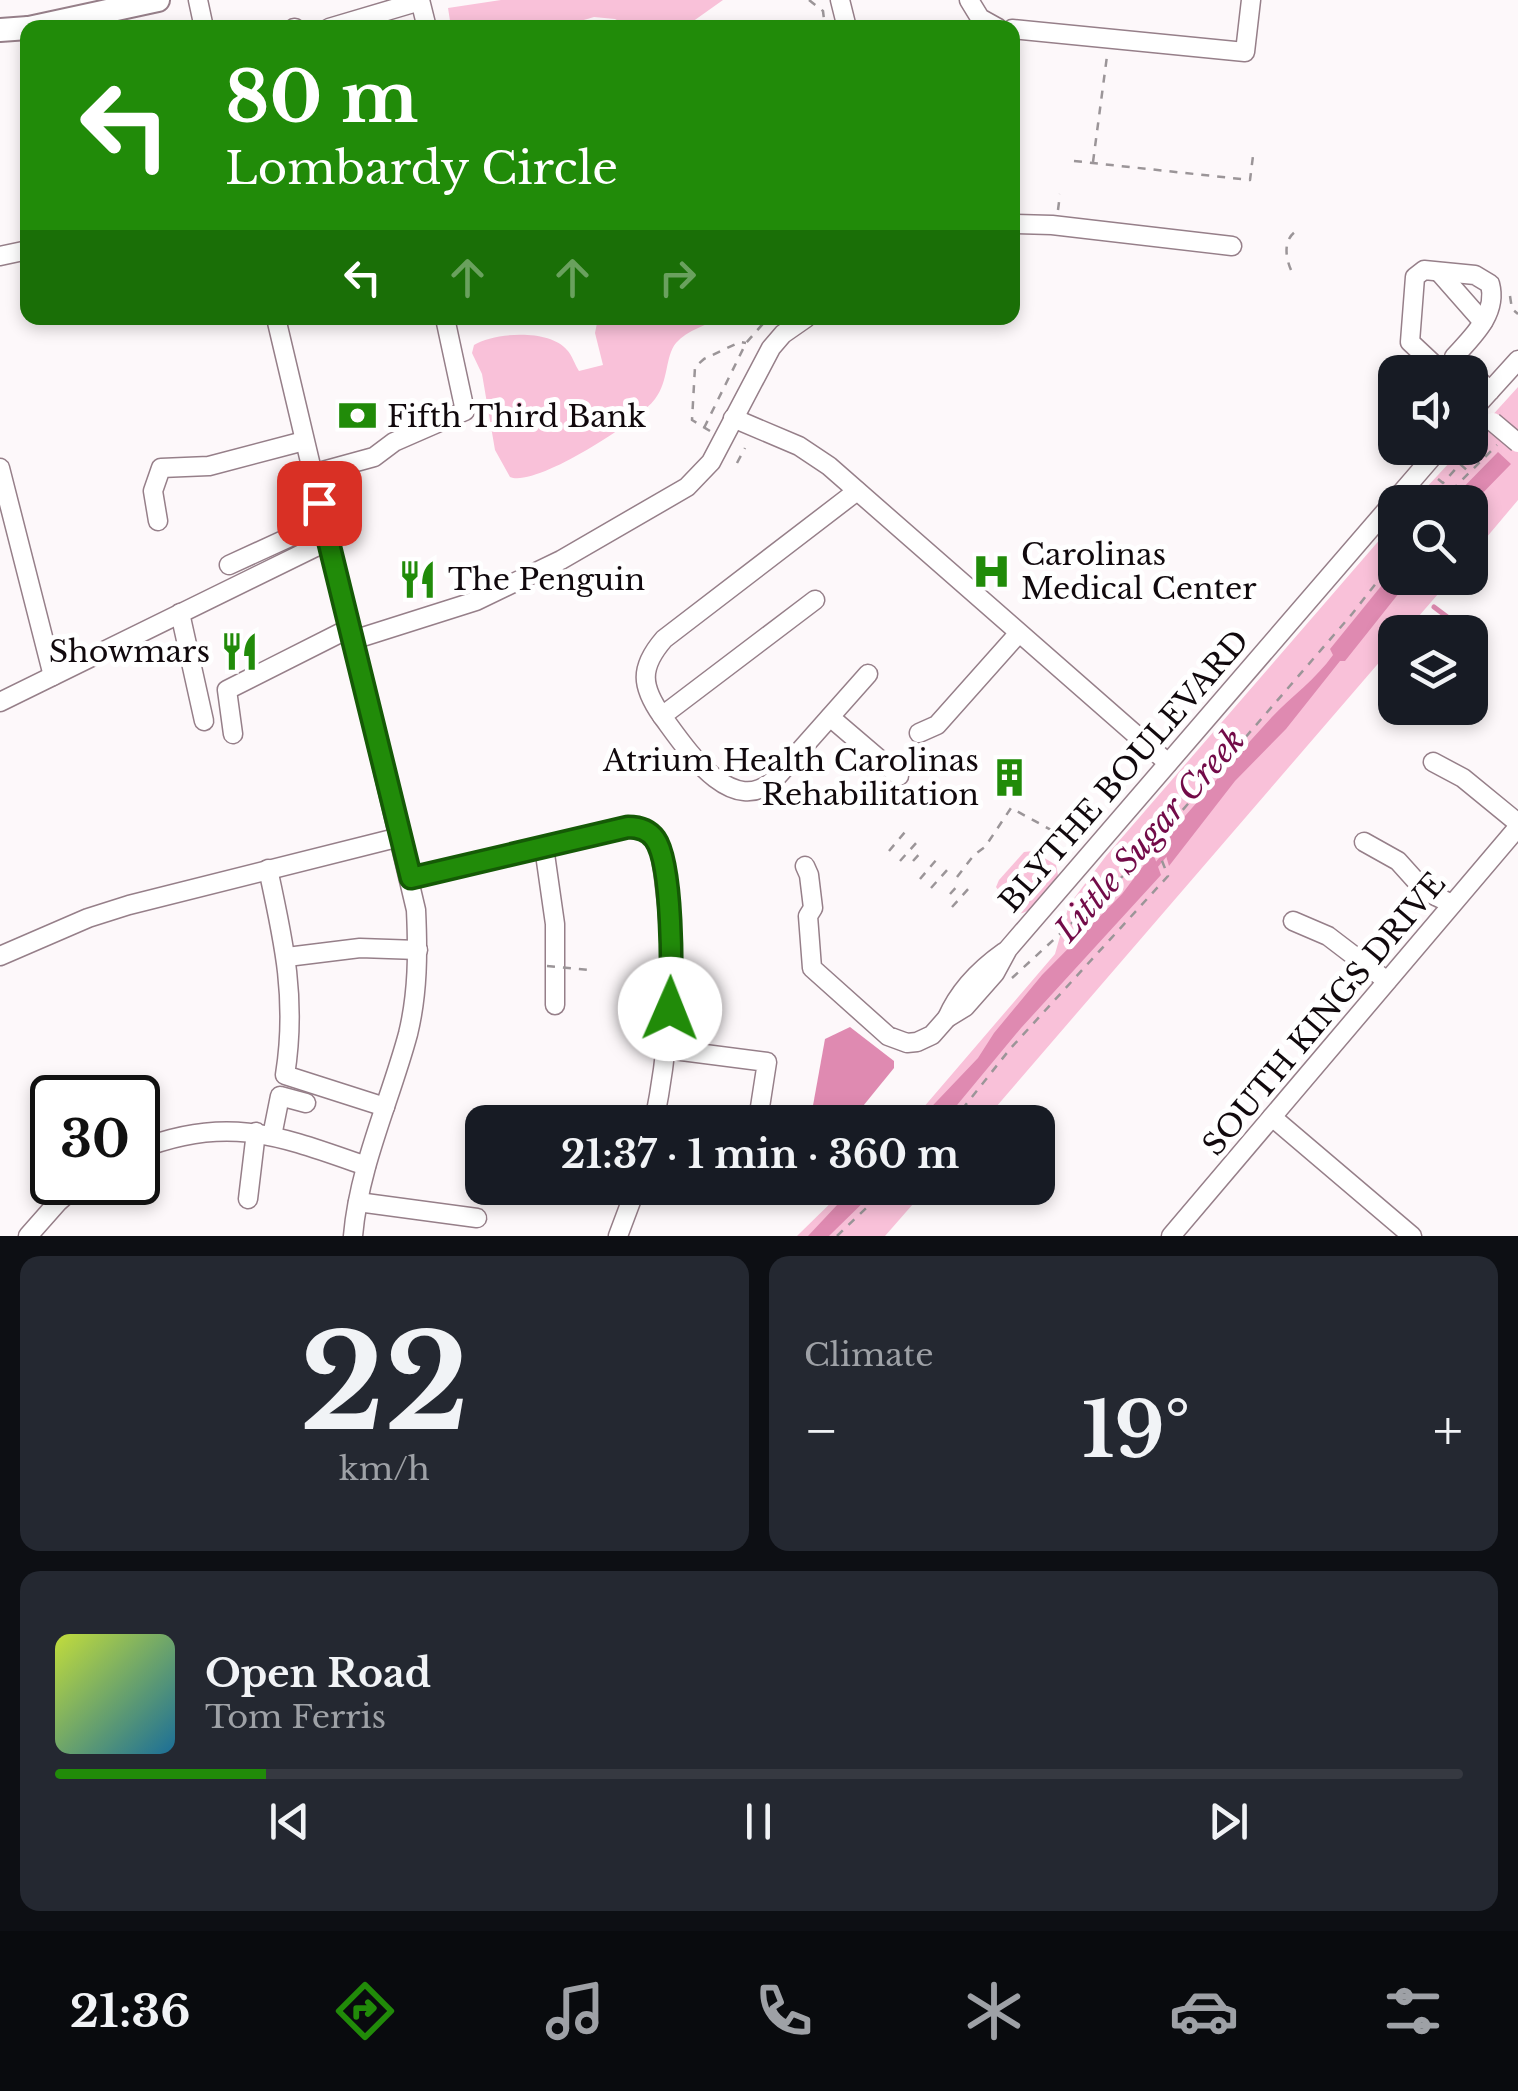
<!DOCTYPE html>
<html lang="en">
<head>
<meta charset="utf-8">
<style>
	:root { --surface:#171b24; --page:#242831; --text:#f1f3f6; --muted:#9ea1a6; --line:#363941; --accent:#218b09 }
	body { margin:0; font-family:"Libre Baskerville",serif; background:var(--page); color:var(--text); height:100vh; display:flex; flex-direction:column; font-size:38px; white-space:nowrap }
	* { box-sizing:border-box; margin:0 }
	p { font-size:32px; color:var(--muted) }
	.icon { flex:none; width:55px; height:55px; fill:none; stroke:currentColor; stroke-width:2; stroke-linecap:round; stroke-linejoin:round }
	.map { position:relative; height:1236px; overflow:hidden }
	.details { display:flex; flex-direction:column; gap:20px; padding:20px; background:#0d0f14; flex:1 }
	.details>* { flex:none }
	.hud { position:absolute; left:20px; top:20px; width:1000px; height:305px; border-radius:20px; box-shadow:0 5px 15px #0003; background:#218b09; color:#fff; overflow:hidden }
	.controls { position:absolute; left:1378px; top:355px; display:grid; gap:20px }
	.controls a { display:grid; place-items:center; width:110px; height:110px; border-radius:20px; background:var(--surface); box-shadow:0 5px 15px #0003; font-size:50px }
	.speed { position:absolute; left:30px; top:1075px; display:flex; gap:20px; font-size:50px; font-weight:700; text-align:center }
	.speed>* { display:grid; place-content:center; width:130px; height:130px; border-radius:50%; background:var(--surface); box-shadow:0 5px 15px #0003; line-height:1 }
	.speed .limit { border:5px solid #111; border-radius:15px; background:#fff; color:#111 }
	.pin { position:absolute; display:grid; place-items:center; width:85px; height:85px; color:#fff; margin:-42px; border-radius:20px; box-shadow:0 5px 15px #0006 }
	.me { position:absolute; width:110px; margin:-55px; rotate:1deg; stroke-linejoin:round; filter:drop-shadow(0 0 8px #0008) }
	.turn { display:flex; align-items:center; gap:35px; height:210px; padding:0 40px; font-size:45px }
	.turn .icon { width:130px; height:130px; stroke-width:2.5 }
	.turn b { display:block; font-size:70px; line-height:85px }
	.lanes { display:flex; align-items:center; height:95px; padding:0 40px; background:#0003; justify-content:center; gap:50px; direction:ltr }
	.lanes .off { opacity:.35 }
	.big { font-size:75px; font-weight:700; line-height:1.1 }
	.details .card { flex:1; display:flex; flex-direction:column; justify-content:center; gap:15px; min-width:0; padding:0 35px; border-radius:20px; background:var(--page) }
	.details .dial { align-items:center; gap:0 }
	.dial b { font-size:130px; line-height:1 }
	.song { display:flex; align-items:center; gap:30px }
	.cover { width:120px; height:120px; border-radius:15px; background:linear-gradient(135deg,hsl(70 70% 55%),hsl(200 70% 35%)) }
	.played { height:10px; border-radius:5px; background:linear-gradient(90deg,var(--accent) 15%,var(--line) 15%) }
	.keys { display:flex; justify-content:space-around; direction:ltr }
	.heat { display:flex; justify-content:space-between; align-items:center; font-size:55px; direction:ltr }
	.details .tiles { flex:1; display:grid; gap:20px; grid-template-columns:1fr 1fr }
	.card:last-child { grid-column:span 2 }
	.trip { position:absolute; left:465px; top:1105px; width:590px; height:100px; border-radius:20px; background:var(--surface); box-shadow:0 5px 15px #0003; font-weight:700; line-height:100px; text-align:center }
	.tabs { display:flex; height:160px; justify-content:space-around; align-items:center; background:#090b0e; color:var(--muted) }
	.tabs .icon { width:70px; height:70px }
	.tabs .selected { color:var(--accent) }
	.tabs b { font-size:45px; color:var(--text) }
	.map>svg:first-child { display:block }
	.green { fill:#f9c1d9 }
	.water { fill:#df8ab1 }
	.lines { fill:none; stroke-linecap:round; stroke-linejoin:round }
	.stream { stroke:#df8ab1; stroke-width:5 }
	.minor-casing { stroke:#967f89; stroke-width:21 }
	.major-casing { stroke:#967f89; stroke-width:26 }
	.path { stroke:#9b9598; stroke-width:2.5; stroke-dasharray:8 8; stroke-linecap:butt }
	.minor { stroke:#fff; stroke-width:18 }
	.major { stroke:#fff; stroke-width:22 }
	.minor-bridge-casing { stroke:#967f89; stroke-width:21; stroke-linecap:butt }
	.path-bridge { stroke:#9b9598; stroke-width:2.5; stroke-dasharray:8 8; stroke-linecap:butt }
	.minor-bridge { stroke:#fff; stroke-width:18 }
	.route-casing { stroke:#155a06; stroke-width:25 }
	.route { stroke:#218b09; stroke-width:18 }
	.labels { text-anchor:middle; dominant-baseline:central; stroke-width:10; stroke-linejoin:round; paint-order:stroke }
	.poi-label { font-size:30px; fill:#11090d; stroke:#fff; text-anchor:start }
	.street-label { font-size:30px; fill:#11090d; stroke:#fff }
	.water-label { font-size:32px; font-style:italic; fill:#720b48; stroke:#fff }
</style>
</head>
<body>
<div class="map">
<svg width="1518" height="1236" viewBox="0 0 1518 1236">
	<rect width="100%" height="100%" fill="#fdf8fa"/>
	<!-- green -->
	<g class="green">
		<polygon points="501,0 723,0 685,27 629,27 615,19 594,17 560,27 451,27 448,8"/>
		<path d="M 598,318 L 724,318 C 708,324 687,330 676,343 C 665,356 669,381 655,399 C 638,422 535,488 510,477 L 495,450 L 482,374 L 472,353 L 474,345 C 495,332 550,329 567,350 C 572,355 575,365 579,371 L 603,365 L 595,333 Z"/>
		<polygon points="1518,387 1518,500 1470,557 1470,502 1413,502 1463,448 1470,448 1470,440"/>
		<polygon points="1395,522 1395,578 1452,578 1405,632 1395,632 1395,644 983,1122 911,1122 1055,954 1069,905 1106,856"/>
		<path d="M 1033,851 L 1056,865 L 1058,875 C 1050,890 1034,913 1017,914 L 996,887 L 999,880 L 1024,852 Z"/>
		<polygon points="846,1188 927,1188 885,1236 797,1236"/>
	</g>
	<!-- water -->
	<g class="water">
		<polygon points="1498,452 1511,464 1470,506 1470,502 1449,502"/>
		<path d="M 1395,569 L 1395,578 L 1411,578 L 1345,661 L 1340,661 L 1286,729 L 1235,781 L 1169,866 L 1162,842 C 1199,801 1234,758 1272,717 C 1292,696 1316,679 1333,655 L 1330,649 Z"/>
		<polygon points="1153,853 1161,875 1021,1028 943,1122 917,1122 978,1058 994,1033 1042,975 1122,894"/>
		<polygon points="850,1027 894,1061 894,1068 850,1122 810,1122 825,1039"/>
		<polygon points="853,1188 878,1188 829,1236 808,1236"/>
	</g>
	<g class="lines">
		<!-- stream -->
		<g class="stream">
			<polyline points="1405,578 1416,590"/>
			<polyline points="1434,607 1458,625"/>
			<polyline points="1153,869 1169,850"/>
		</g>
		<defs>
			<g id="minor">
				<polyline points="198,0 204,28"/>
				<polyline points="420,0 427,28"/>
				<polyline points="840,0 847,28"/>
				<polyline points="969,0 980,18 998,28"/>
				<polyline points="294,28 295,28"/>
				<polyline points="329,28 420,1"/>
				<polyline points="1012,29 1245,52 1251,0"/>
				<polyline points="1012,224 1052,225 1232,246"/>
				<polyline points="0,256 28,250"/>
				<polyline points="1439,272 1483,322"/>
				<path d="M 276,318 L 416,910 C 418,952 418,993 408,1034 C 390,1101 359,1166 353,1236"/>
				<path d="M 1442,372 L 1410,342 L 1415,277 L 1424,270 L 1475,275 L 1490,284 C 1498,314 1472,337 1454,357 L 1490,391"/>
				<polyline points="1470,413 1518,360"/>
				<polyline points="733,418 799,446 829,466 1168,763"/>
				<polyline points="0,468 53,676"/>
				<polyline points="312,474 374,457 394,442 465,411 445,318"/>
				<polyline points="158,521 153,491 161,468 209,466 304,441"/>
				<polyline points="229,565 301,532"/>
				<path d="M 815,600 L 662,716 C 685,747 731,819 774,780 L 868,674"/>
				<polyline points="180,613 204,721"/>
				<polyline points="353,640 476,601 561,560 687,487 711,462 771,348 783,334 806,318"/>
				<polyline points="0,702 328,541"/>
				<path d="M 662,716 C 641,686 639,668 664,639 L 857,491"/>
				<polyline points="830,717 899,776"/>
				<polyline points="919,733 937,725 1018,634"/>
				<polyline points="233,734 227,690 350,628"/>
				<polyline points="1433,762 1463,778 1518,823"/>
				<polyline points="1364,842 1398,861 1425,891 1452,904"/>
				<polyline points="544,847 555,924 555,1005"/>
				<polyline points="805,866 809,875 813,908 808,916 812,968 888,1036 907,1043 917,1042 932,1035 947,1018 965,1007 995,973 1008,949 1440,448"/>
				<path d="M 268,869 C 284,942 297,1000 285,1075 L 385,1107"/>
				<path d="M 411,878 L 628,827 L 649,832 L 659,845 C 676,938 673,1029 654,1122"/>
				<polyline points="1293,921 1328,936 1387,981"/>
				<polyline points="0,956 88,918 129,905 400,837"/>
				<polyline points="287,957 360,948 418,950"/>
				<path d="M 947,1018 C 959,990 980,969 1004,952"/>
				<polyline points="666,1049 767,1062 758,1120"/>
				<polyline points="1272,1117 1412,1236"/>
				<polyline points="272,1136 280,1096 306,1103"/>
				<path d="M 138,1150 C 227,1114 280,1136 366,1166"/>
				<polyline points="248,1199 256,1132"/>
				<polyline points="358,1202 477,1218"/>
				<polyline points="28,1236 58,1202 81,1182"/>
				<polyline points="618,1236 636,1188"/>
				<polyline points="1171,1236 1518,827"/>
			</g>
			<g id="major">
				<polyline points="29,28 158,0"/>
				<polyline points="0,30 28,28"/>
			</g>
		</defs>
		<!-- minor casing -->
		<use href="#minor" class="minor-casing"/>
		<!-- major casing -->
		<use href="#major" class="major-casing"/>
		<!-- path -->
		<g class="path">
			<polyline points="809,0 823,11 825,28"/>
			<polyline points="1074,161 1250,180 1253,156"/>
			<polyline points="1093,162 1107,56"/>
			<polyline points="1058,210 1060,194"/>
			<path d="M 1291,270 C 1285,256 1283,238 1298,230"/>
			<polyline points="1510,296 1512,309 1518,314"/>
			<polyline points="704,428 746,343 768,318"/>
			<polyline points="710,431 692,420 695,367 704,359 740,342 746,343"/>
			<polyline points="737,463 745,448"/>
			<polyline points="1438,479 1443,483 1460,464 1468,471"/>
			<polyline points="1440,502 1497,445"/>
			<polyline points="889,851 905,832"/>
			<polyline points="900,861 917,842"/>
			<polyline points="913,861 922,851"/>
			<polyline points="957,877 974,855 985,847 1011,808 1075,843 1093,823"/>
			<polyline points="920,879 937,859"/>
			<polyline points="931,888 948,869"/>
			<polyline points="950,894 959,884"/>
			<polyline points="952,907 970,887"/>
			<polyline points="1012,978 1136,864 1352,614 1395,559"/>
			<polyline points="952,1122 1010,1049 1168,876 1155,843"/>
			<polyline points="837,1236 887,1188"/>
		</g>
		<!-- minor -->
		<use href="#minor" class="minor"/>
		<!-- major -->
		<use href="#major" class="major"/>
		<defs>
			<polyline id="minor-bridge" points="1493,422 1518,443"/>
		</defs>
		<!-- minor-bridge casing -->
		<use href="#minor-bridge" class="minor-bridge-casing"/>
		<!-- path-bridge -->
		<polyline class="path-bridge" points="547,966 589,970"/>
		<!-- minor-bridge -->
		<use href="#minor-bridge" class="minor-bridge"/>
	</g>
	<g class="lines">
		<defs>
			<path id="route" d="M 319,503 L 411,878 L 628,827 C 638,827 648,829 655,839 C 673,864 672,975 670,1009"/>
		</defs>
		<!-- route casing -->
		<use href="#route" class="route-casing"/>
		<!-- route -->
		<use href="#route" class="route"/>
	</g>
	<!-- icons -->
	<defs>
		<symbol id="bank-bare" viewBox="-9 -9 18 18"><path d="M-6-4H6V4H-6ZM0-2.3a2.3 2.3 0 1 0 0 4.6a2.3 2.3 0 1 0 0-4.6Z" fill="#218b09" stroke="#fff" stroke-width="2.5" paint-order="stroke"/></symbol>
		<symbol id="hospital-bare" viewBox="-9 -9 18 18"><path d="M-5-5h3v3.5h4V-5h3V5h-3V1.5h-4V5h-3Z" fill="#218b09" stroke="#fff" stroke-width="2.5" paint-order="stroke"/></symbol>
		<symbol id="restaurant-bare" viewBox="-9 -9 18 18"><path d="M-5-6h1v4h1v-4h1v4h1v-4h1v5L-1.5 .5V6h-2V.5L-5-1ZM5-6V6H3V1.5H1.5Q1.5-4 5-6Z" fill="#218b09" stroke="#fff" stroke-width="2.5" paint-order="stroke"/></symbol>
		<symbol id="building-bare" viewBox="-9 -9 18 18"><path d="M-4-6H4V6H1V3H-1V6H-4ZM-2.5-4.3h1.7v1.8h-1.7ZM.8-4.3h1.7v1.8H.8ZM-2.5-1h1.7V.8h-1.7ZM.8-1h1.7V.8H.8Z" fill="#218b09" stroke="#fff" stroke-width="2.5" paint-order="stroke"/></symbol>
	</defs>
	<g fill-rule="evenodd">
		<use href="#bank-bare" x="330" y="388" width="55" height="55"/>
		<use href="#hospital-bare" x="964" y="544" width="55" height="55"/>
		<use href="#restaurant-bare" x="390" y="552" width="55" height="55"/>
		<use href="#restaurant-bare" x="212" y="624" width="55" height="55"/>
		<use href="#building-bare" x="982" y="750" width="55" height="55"/>
	</g>
	<g class="labels">
		<!-- poi labels -->
		<g class="poi-label">
			<text x="387" y="416">Fifth Third Bank</text>
			<text x="1021" y="554">Carolinas<tspan x="1021" dy="34">Medical Center</tspan></text>
			<text x="448" y="579">The Penguin</text>
			<text x="210" y="651" text-anchor="end">Showmars</text>
			<text x="979" y="760" text-anchor="end">Atrium Health Carolinas<tspan x="979" dy="34">Rehabilitation</tspan></text>
		</g>
		<!-- street labels -->
		<g class="street-label">
			<text transform="translate(1124 771) rotate(-49)">BLYTHE BOULEVARD</text>
			<text transform="translate(1324 1014) rotate(-50)">SOUTH KINGS DRIVE</text>
		</g>
		<!-- water labels -->
		<g class="water-label">
			<text transform="translate(1150 835) rotate(-49)">Little Sugar Creek</text>
		</g>
	</g>
</svg>
<div class="controls">
<a><svg class="icon" aria-label="sound" viewBox="0 0 24 24"><path d="M4 9h4l5-4v14l-5-4H4zM17 9q2 3 0 6"/></svg></a>
<a><svg class="icon" aria-label="search" viewBox="0 0 24 24"><circle cx="10" cy="10" r="6"/><path d="M15 15l6 6"/></svg></a>
<a><svg class="icon" aria-label="layers" viewBox="0 0 24 24"><path d="M12 4l9 5-9 5-9-5zM3 14l9 5 9-5"/></svg></a>
</div>
<div class="speed"><div class="limit">30</div></div>
<div class="pin" style="left:319px;top:503px;background:#d93025"><svg class="icon" aria-label="arrive" viewBox="0 0 24 24"><path d="M6 21V4h12l-3 4 3 4H6"/></svg></div>
<svg class="me" style="left:670px;top:1009px" viewBox="-20 -20 40 40"><circle r="19" fill="#fff"/><path d="M0-13L10 11 0 6-10 11z" fill="#218b09"/></svg>
<div class="trip">21:37 · 1 min · 360 m</div>
<div class="hud">
<div class="turn"><svg class="icon" aria-label="left" viewBox="0 0 24 24"><path d="M17 20v-9H6M10 6l-5 5 5 5"/></svg><div><b>80 m</b>Lombardy Circle</div></div>
<div class="lanes"><svg class="icon" aria-label="left" viewBox="0 0 24 24"><path d="M17 20v-9H6M10 6l-5 5 5 5"/></svg><svg class="icon off" aria-label="ahead" viewBox="0 0 24 24"><path d="M12 20V5M6 11l6-6 6 6"/></svg><svg class="icon off" aria-label="ahead" viewBox="0 0 24 24"><path d="M12 20V5M6 11l6-6 6 6"/></svg><svg class="icon off" aria-label="right" viewBox="0 0 24 24"><path d="M7 20v-9h11M14 6l5 5-5 5"/></svg></div>
</div>
</div>
<section class="details">
<div class="tiles">
<div class="card dial"><b>22</b><p>km/h</p></div>
<div class="card"><p>Climate</p>
<div class="heat"><a>−</a><b class="big">19°</b><a>+</a></div>
</div>
<div class="card">
<div class="song"><i class="cover"></i><div><b>Open Road</b><p>Tom Ferris</p></div></div>
<div class="played"></div>
<div class="keys"><svg class="icon" aria-label="previous" viewBox="0 0 24 24"><path d="M18 5L8 12l10 7zM5 5v14"/></svg><svg class="icon" aria-label="pause" viewBox="0 0 24 24"><path d="M8 5v14M16 5v14"/></svg><svg class="icon" aria-label="next" viewBox="0 0 24 24"><path d="M6 5l10 7-10 7zM19 5v14"/></svg></div>
</div>
</div>
</section>
<nav class="tabs">
<b>21:36</b>
<svg class="icon selected" aria-label="directions" viewBox="0 0 24 24"><path d="M12 3l9 9-9 9-9-9zM9 14v-3h6M13 9l2 2-2 2"/></svg>
<svg class="icon" aria-label="music" viewBox="0 0 24 24"><path d="M9 18V5l10-2v13"/><circle cx="6" cy="18" r="3"/><circle cx="16" cy="16" r="3"/></svg>
<svg class="icon" aria-label="phone" viewBox="0 0 24 24"><path d="M5 4h4l2 5-3 2q2 4 5 5l2-3 5 2v4C11 20 4 13 5 4z"/></svg>
<svg class="icon" aria-label="climate" viewBox="0 0 24 24"><path d="M12 3v18M4 7l16 10M4 17L20 7"/></svg>
<svg class="icon" aria-label="car" viewBox="0 0 24 24"><path d="M5 17H2v-5l4-1 3-4h7l3 4 3 1v5h-3M9 17h6M6 11h13"/><circle cx="7" cy="17" r="2"/><circle cx="17" cy="17" r="2"/></svg>
<svg class="icon" aria-label="filters" viewBox="0 0 24 24"><path d="M4 7h16M4 17h16"/><circle cx="9" cy="7" r="2"/><circle cx="15" cy="17" r="2"/></svg>
</nav>
</body>
</html>
